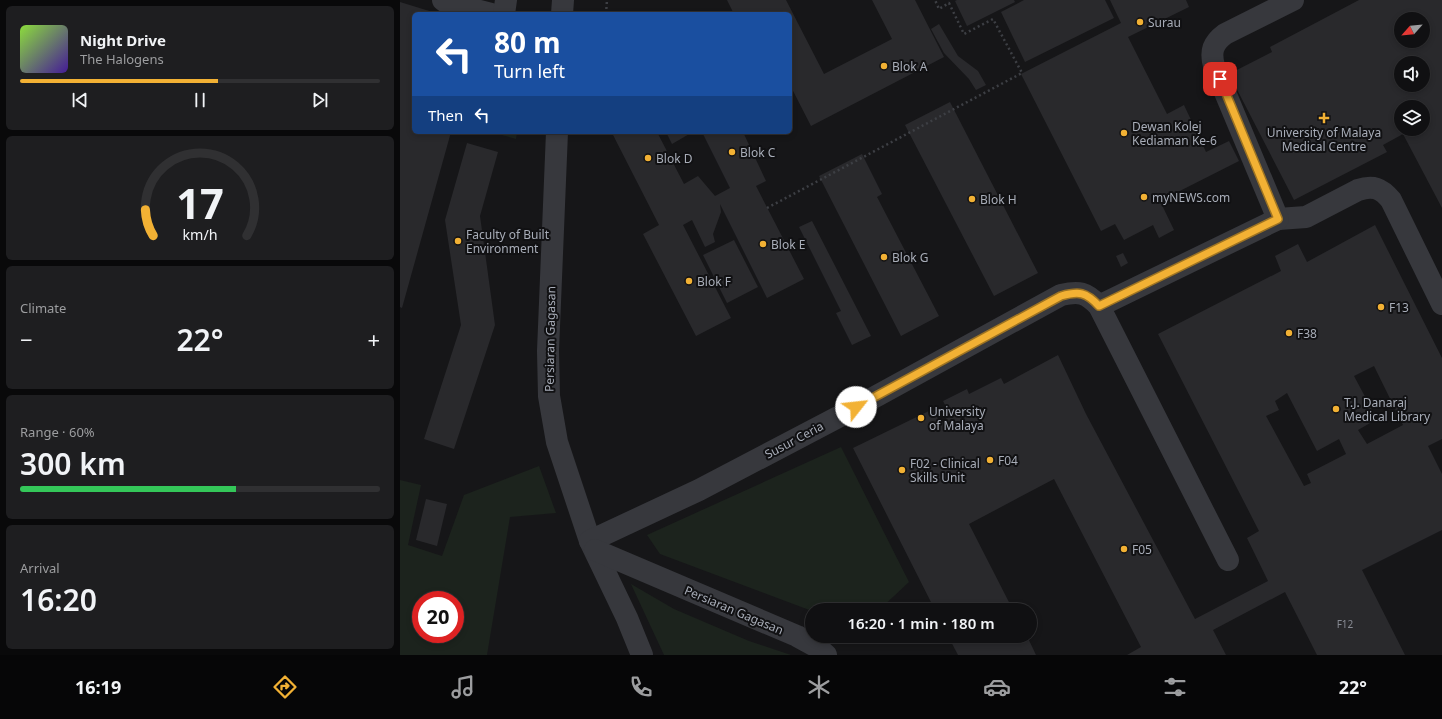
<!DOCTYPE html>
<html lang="en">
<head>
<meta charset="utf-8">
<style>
	:root { --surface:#101012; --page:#1e1e20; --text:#f1f3f6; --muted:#9c9d9f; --line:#303032; --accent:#f2b134 }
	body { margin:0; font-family:"Noto Sans",sans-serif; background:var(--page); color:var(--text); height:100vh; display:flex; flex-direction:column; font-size:15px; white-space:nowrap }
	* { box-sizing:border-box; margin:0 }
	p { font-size:13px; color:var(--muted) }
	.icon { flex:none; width:22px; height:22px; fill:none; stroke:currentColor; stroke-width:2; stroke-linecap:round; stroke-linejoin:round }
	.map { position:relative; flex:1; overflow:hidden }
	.details { display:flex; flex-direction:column; gap:6px; padding:6px; background:#09090a; width:400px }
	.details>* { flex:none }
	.guide { position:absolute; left:12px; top:12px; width:380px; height:122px; border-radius:6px; box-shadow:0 2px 6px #0003,0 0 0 1px var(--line); background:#1a4fa0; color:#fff; overflow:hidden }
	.needle { width:26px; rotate:243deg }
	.fabs { position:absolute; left:994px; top:12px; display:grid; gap:8px }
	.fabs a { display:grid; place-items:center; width:36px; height:36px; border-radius:50%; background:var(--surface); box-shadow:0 2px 6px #0003,0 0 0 1px var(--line); font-size:20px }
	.speed { position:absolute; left:12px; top:591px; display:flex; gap:8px; font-size:20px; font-weight:700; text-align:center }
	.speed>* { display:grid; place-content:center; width:52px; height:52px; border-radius:50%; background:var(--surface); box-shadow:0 2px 6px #0003,0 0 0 1px var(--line); line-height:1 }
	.speed .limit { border:6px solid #d22; background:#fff; color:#111 }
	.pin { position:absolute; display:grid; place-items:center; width:34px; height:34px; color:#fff; margin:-17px; border-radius:8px; box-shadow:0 2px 6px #0006 }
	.me { position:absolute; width:44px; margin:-22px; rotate:61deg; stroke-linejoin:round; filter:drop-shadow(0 0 3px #0008) }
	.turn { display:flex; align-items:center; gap:14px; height:84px; padding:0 16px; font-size:18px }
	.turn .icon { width:52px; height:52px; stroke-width:2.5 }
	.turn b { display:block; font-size:28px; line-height:34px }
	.then { display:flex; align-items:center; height:38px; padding:0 16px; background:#0003; gap:8px; font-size:15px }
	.big { font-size:30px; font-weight:600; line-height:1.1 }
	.details .tile { flex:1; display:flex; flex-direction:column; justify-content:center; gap:6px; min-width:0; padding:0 14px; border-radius:6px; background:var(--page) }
	.details .dial { align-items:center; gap:0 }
	.dial svg { height:104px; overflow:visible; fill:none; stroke:var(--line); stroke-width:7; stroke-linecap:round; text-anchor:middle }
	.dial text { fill:var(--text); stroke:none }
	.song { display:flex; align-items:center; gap:12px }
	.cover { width:48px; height:48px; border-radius:6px; background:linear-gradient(135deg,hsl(90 70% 55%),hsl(260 70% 35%)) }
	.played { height:4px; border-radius:2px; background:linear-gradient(90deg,var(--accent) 55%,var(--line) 55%) }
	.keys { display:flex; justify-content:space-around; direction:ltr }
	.heat { display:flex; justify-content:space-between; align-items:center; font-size:22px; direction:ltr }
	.charge { height:6px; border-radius:3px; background:linear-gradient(90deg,#34c759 60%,var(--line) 0) }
	.trip { position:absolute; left:405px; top:603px; width:232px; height:40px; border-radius:20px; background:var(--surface); box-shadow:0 2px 6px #0003,0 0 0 1px var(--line); font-weight:600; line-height:40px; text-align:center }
	.tabs { display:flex; height:64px; justify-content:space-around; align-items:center; background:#060607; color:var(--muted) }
	.tabs .icon { width:28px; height:28px }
	.tabs .on { color:var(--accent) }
	.tabs b { font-size:18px; color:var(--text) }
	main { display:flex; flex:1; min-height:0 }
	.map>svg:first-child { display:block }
	.green { fill:#1c231d; fill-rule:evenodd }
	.building { fill:#29292c; fill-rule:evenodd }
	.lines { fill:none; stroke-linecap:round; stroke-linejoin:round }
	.path { stroke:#3d3f44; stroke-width:2.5; stroke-dasharray:2 3; stroke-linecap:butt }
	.minor { stroke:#37383d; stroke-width:22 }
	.route-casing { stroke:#9d7322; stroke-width:10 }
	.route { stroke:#f2b134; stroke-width:7 }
	.poi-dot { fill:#f2b134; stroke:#111113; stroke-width:1.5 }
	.labels { text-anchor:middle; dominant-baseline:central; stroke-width:4; stroke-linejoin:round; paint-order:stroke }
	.number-label { font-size:10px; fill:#888b94 }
	.poi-label { font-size:12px; fill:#a8adb8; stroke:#111113; text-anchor:start }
	.street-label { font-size:12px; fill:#a8adb8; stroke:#111113 }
</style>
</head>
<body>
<main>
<section class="details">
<div class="tile">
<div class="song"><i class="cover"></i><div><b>Night Drive</b><p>The Halogens</p></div></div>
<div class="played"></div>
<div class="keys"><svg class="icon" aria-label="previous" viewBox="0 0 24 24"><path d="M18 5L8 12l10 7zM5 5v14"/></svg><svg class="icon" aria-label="pause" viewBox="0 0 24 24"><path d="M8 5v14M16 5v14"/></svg><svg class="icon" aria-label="next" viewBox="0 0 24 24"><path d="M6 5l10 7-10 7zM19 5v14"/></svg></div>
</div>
<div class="tile dial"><svg viewBox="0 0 100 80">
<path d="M14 69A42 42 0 1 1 86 69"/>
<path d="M14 69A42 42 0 0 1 8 49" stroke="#f2b134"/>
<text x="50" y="56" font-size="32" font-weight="700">17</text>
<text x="50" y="72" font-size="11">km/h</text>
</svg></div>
<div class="tile"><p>Climate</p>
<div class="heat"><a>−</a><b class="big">22°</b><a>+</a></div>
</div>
<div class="tile"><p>Range · 60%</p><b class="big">300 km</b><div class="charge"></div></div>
<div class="tile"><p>Arrival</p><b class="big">16:20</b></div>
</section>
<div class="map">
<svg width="1042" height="655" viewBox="0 0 1042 655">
	<rect width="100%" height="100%" fill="#161618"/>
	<!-- green -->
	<g class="green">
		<polygon points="91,132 117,132 116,139"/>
		<polygon points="441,447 509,582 479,610 412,610 412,611 260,554 247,535"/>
		<path d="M 139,466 L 156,513 L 110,517 L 87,655 L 0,655 L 0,480 L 21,485 L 8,545 L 42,556 L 64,495 ZM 21,600 L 55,600 L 55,634 L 21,634 Z"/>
		<polygon points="231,584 274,609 349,641 391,655 264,655"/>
	</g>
	<!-- building -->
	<g class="building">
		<polygon points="327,0 386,0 424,74 492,39 472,0 515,0 544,57 411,126 390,85 390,14 334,14"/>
		<polygon points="557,0 614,0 615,2 567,26 555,1"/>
		<polygon points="624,0 705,0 714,18 625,62 601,12"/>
		<polygon points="710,0 786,0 789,7 728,37 767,114 784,105 806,152 829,141 839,161 760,201 774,230 759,238 753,225 724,240 715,224 701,231 621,74 721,23"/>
		<path d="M 959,0 L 1042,0 L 1042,208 L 1003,134 L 983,145 L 987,152 L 894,200 L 829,74 L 872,52 L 870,47 ZM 1001,19 L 1023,19 L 1023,41 L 1001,41 ZM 1001,63 L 1023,63 L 1023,85 L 1001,85 ZM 1001,107 L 1023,107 L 1023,129 L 1001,129 Z"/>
		<polygon points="0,2 39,14 14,14 14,132 51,132 2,308 0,307"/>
		<polygon points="539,24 558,56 578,71 586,85 576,90 569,79 544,53 531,29"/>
		<polygon points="550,102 638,273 594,296 505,125"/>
		<polygon points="214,132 257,132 284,184 298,176 315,196 330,188 302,132 343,132 366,181 356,186 404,279 367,298 320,204 321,212 313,234 315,242 305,247 292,220 283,225 331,318 296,336 243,234 259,225 212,133"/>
		<polygon points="266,132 291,132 291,133 272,144"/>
		<polygon points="67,143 98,152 80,216 95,325 54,449 24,439 61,325 45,220"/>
		<polygon points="462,154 482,194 477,197 539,316 501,336 419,176"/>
		<polygon points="412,221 471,336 452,345 436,313 441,311 399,227"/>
		<path d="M 975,225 L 1042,358 L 1042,439 L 1028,446 L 1042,474 L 1042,530 L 962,570 L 1005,655 L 917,655 L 885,592 L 813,630 L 826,655 L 727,655 L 741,647 L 654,479 L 569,524 L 613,610 L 535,610 L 453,448 L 533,409 L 540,422 L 551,416 L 543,401 L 567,389 L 569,394 L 601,378 L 604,384 L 658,355 L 686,414 L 795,619 L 868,581 L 847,538 L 859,531 L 758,334 L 881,271 L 875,256 L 898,244 L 907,262 ZM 974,366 L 1003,425 L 967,444 L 958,430 L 977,419 L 954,376 ZM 887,393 L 917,451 L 939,439 L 946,454 L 907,474 L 911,483 L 904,486 L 866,416 L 879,410 L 875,401 Z"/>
		<polygon points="334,240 358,287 327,303 303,255"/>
		<polygon points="723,253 728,263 721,267 716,256"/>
		<polygon points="26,499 47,504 37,546 16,540"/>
		<polygon points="548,636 627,636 636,655 558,655"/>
	</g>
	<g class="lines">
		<!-- path -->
		<g class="path">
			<polyline points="206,14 207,0"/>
			<polyline points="367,208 622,73 593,19 564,34 549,3 539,9 535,0"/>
		</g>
		<!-- minor -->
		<g class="minor">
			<polyline points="43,0 46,2 91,14"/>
			<polyline points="104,14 106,0"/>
			<polyline points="162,14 163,0"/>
			<polyline points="157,132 148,351 149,396 157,442 190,541 227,618 242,655"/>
			<path d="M 878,219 L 906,217 L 958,190 C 973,185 981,188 991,200 L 1042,304"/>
			<path d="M 699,306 L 878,219 L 814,66 C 810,51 813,43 825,34 L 893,0"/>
			<path d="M 190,541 L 299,490 L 442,415 L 661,295 C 679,291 686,292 699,306 L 828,560"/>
			<polyline points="195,550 397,636 417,647 426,655"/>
		</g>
	</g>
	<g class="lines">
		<defs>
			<path id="route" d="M 456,407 L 661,296 C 679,291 686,292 699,306 L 878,219 L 820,79"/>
		</defs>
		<!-- route casing -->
		<use href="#route" class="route-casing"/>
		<!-- route -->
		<use href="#route" class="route"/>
	</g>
	<!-- markers -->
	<g class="poi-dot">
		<circle cx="740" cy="22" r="4"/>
		<circle cx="484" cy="66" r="4"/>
		<path d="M922 112h4v4h4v4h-4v4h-4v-4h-4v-4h4z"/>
		<circle cx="724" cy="133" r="4"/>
		<circle cx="332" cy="152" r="4"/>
		<circle cx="248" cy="158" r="4"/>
		<circle cx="744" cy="197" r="4"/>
		<circle cx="572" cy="199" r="4"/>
		<circle cx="58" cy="241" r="4"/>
		<circle cx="363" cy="244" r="4"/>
		<circle cx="484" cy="257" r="4"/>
		<circle cx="289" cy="281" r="4"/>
		<circle cx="981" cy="307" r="4"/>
		<circle cx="889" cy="333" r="4"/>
		<circle cx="936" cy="409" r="4"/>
		<circle cx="521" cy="418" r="4"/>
		<circle cx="590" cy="460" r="4"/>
		<circle cx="502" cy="470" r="4"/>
		<circle cx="724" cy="549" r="4"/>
	</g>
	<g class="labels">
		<!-- number labels -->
		<g class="number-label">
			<text x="945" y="624">F12</text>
		</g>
		<!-- poi labels -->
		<g class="poi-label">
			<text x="748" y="22">Surau</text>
			<text x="492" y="66">Blok A</text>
			<text x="732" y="126">Dewan Kolej<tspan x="732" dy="14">Kediaman Ke-6</tspan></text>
			<text x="924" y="132" text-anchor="middle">University of Malaya<tspan x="924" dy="14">Medical Centre</tspan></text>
			<text x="340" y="152">Blok C</text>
			<text x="256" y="158">Blok D</text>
			<text x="752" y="197">myNEWS.com</text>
			<text x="580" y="199">Blok H</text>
			<text x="66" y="234">Faculty of Built<tspan x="66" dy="14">Environment</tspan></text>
			<text x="371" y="244">Blok E</text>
			<text x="492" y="257">Blok G</text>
			<text x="297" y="281">Blok F</text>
			<text x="989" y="307">F13</text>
			<text x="897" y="333">F38</text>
			<text x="944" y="402">T.J. Danaraj<tspan x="944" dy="14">Medical Library</tspan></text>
			<text x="529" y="411">University<tspan x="529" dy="14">of Malaya</tspan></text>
			<text x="598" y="460">F04</text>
			<text x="510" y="463">F02 - Clinical<tspan x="510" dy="14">Skills Unit</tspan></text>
			<text x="732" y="549">F05</text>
		</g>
		<!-- street labels -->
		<g class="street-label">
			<text transform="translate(150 339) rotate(-89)">Persiaran Gagasan</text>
			<text transform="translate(394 440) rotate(-28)">Susur Ceria</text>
			<text transform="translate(334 610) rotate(23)">Persiaran Gagasan</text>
		</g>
	</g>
</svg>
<div class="fabs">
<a><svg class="needle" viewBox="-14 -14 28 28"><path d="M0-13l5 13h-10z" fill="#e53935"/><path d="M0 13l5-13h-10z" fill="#9c9d9f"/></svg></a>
<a><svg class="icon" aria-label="sound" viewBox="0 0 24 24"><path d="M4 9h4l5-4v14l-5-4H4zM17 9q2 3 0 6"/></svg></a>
<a><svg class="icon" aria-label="layers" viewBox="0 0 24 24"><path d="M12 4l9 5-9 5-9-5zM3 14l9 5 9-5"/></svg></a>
</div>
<div class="speed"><div class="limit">20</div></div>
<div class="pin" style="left:820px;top:79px;background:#d93025"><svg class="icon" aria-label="arrive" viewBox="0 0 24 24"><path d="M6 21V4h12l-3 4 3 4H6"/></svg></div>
<svg class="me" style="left:456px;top:407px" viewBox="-20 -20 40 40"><circle r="19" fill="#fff"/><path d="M0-13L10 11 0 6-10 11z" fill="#f2b134"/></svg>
<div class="trip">16:20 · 1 min · 180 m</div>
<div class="guide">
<div class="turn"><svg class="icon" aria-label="left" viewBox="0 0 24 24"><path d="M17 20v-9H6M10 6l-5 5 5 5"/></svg><div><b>80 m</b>Turn left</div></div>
<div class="then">Then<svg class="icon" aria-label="left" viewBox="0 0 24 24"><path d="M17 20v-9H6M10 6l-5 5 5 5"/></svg></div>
</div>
</div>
</main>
<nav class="tabs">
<b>16:19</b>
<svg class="icon on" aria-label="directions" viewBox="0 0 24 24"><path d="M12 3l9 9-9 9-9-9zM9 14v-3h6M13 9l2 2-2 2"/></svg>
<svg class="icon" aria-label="music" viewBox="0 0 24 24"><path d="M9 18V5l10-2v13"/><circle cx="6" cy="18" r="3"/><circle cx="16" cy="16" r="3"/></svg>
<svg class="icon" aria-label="phone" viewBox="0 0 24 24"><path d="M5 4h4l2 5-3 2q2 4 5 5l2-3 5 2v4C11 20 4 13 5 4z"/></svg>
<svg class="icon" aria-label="climate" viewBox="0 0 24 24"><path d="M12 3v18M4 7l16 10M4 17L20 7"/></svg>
<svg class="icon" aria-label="car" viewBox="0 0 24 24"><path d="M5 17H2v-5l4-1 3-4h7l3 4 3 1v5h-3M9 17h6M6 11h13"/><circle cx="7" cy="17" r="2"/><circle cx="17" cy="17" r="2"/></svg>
<svg class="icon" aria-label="filters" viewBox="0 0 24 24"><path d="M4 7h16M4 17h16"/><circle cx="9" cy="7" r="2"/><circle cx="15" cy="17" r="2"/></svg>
<b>22°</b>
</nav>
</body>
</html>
